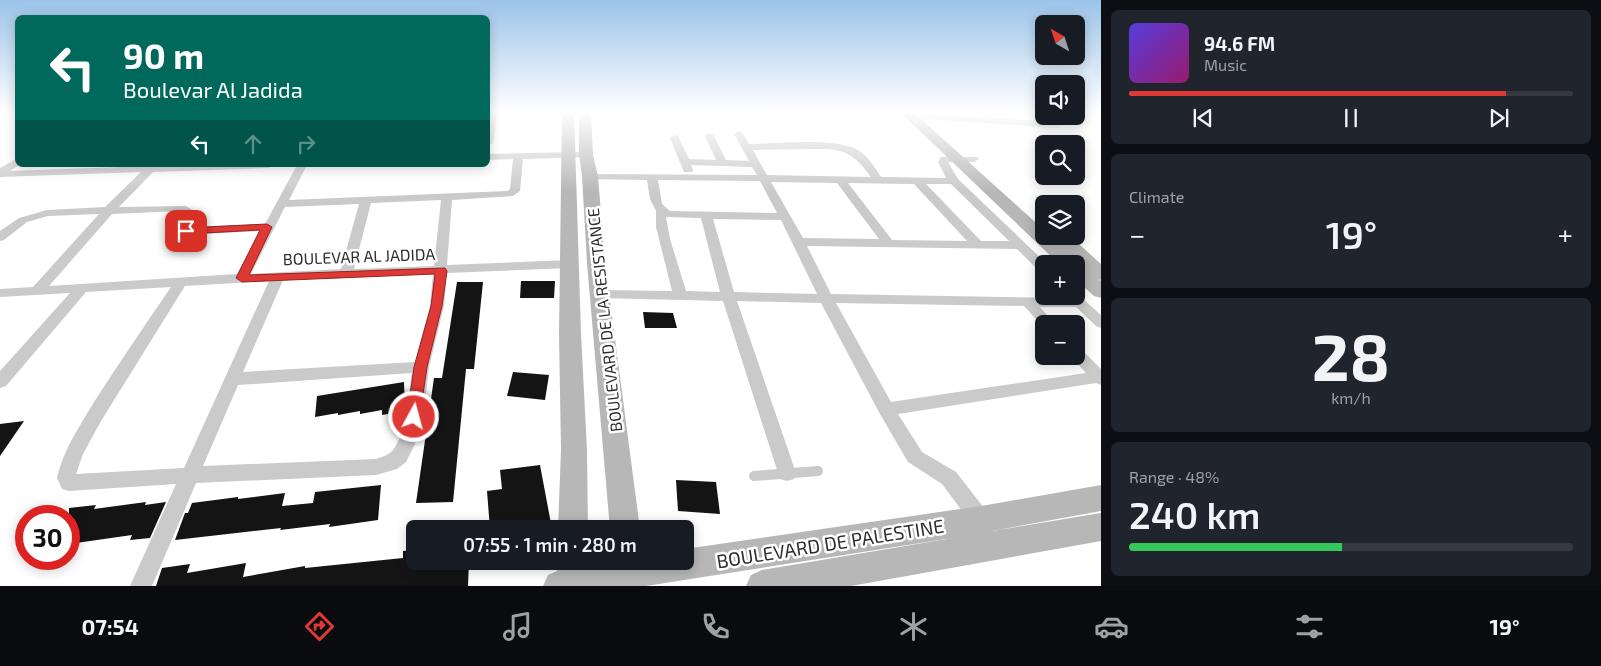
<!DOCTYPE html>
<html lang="en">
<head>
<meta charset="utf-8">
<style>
	:root { --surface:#171b24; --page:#20242c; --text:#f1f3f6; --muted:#9ea1a6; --line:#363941; --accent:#df3935 }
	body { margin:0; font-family:"Exo 2",sans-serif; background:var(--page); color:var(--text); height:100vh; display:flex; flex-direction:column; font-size:19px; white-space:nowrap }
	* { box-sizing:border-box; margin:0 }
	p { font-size:16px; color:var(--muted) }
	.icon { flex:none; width:28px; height:28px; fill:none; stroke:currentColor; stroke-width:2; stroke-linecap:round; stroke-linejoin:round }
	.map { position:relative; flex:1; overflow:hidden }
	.sheet { display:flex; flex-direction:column; gap:10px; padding:10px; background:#0d0f14; width:500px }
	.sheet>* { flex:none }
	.guide { position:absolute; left:15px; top:15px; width:475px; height:152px; border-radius:8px; box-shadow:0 2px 12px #0003; background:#00695c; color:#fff; overflow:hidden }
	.needle { width:32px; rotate:321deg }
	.buttons { position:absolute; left:1035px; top:15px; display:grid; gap:10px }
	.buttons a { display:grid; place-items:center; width:50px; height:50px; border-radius:8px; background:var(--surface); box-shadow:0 2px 12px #0003; font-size:25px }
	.speed { position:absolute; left:15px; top:505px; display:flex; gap:10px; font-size:25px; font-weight:700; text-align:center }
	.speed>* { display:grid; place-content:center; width:65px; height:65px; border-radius:50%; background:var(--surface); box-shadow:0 2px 12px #0003; line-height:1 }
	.speed .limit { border:8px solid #d22; background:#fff; color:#111 }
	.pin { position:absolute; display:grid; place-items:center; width:42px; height:42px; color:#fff; margin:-21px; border-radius:10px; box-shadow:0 2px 8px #0006 }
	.me { position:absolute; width:55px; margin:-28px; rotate:7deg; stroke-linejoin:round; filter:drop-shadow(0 0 4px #0008) }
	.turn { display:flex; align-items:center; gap:18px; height:105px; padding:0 25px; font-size:22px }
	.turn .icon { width:65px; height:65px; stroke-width:2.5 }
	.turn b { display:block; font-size:35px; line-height:42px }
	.lanes { display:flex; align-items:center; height:48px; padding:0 25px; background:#0003; justify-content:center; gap:25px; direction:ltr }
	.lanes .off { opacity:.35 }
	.big { font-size:38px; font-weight:600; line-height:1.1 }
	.sheet .widget { flex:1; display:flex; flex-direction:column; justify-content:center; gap:8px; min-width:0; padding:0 18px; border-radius:8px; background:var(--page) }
	.sheet .dial { align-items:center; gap:0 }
	.dial b { font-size:65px; line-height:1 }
	.song { display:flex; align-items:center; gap:15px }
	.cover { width:60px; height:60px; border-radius:8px; background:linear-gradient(135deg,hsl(250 70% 55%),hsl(320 70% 35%)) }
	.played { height:5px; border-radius:2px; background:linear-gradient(90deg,var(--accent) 85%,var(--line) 85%) }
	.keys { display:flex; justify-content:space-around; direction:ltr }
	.heat { display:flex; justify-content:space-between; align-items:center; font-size:28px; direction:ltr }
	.charge { height:8px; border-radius:4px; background:linear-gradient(90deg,#34c759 48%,var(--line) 0) }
	.trip { position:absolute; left:406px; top:520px; width:288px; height:50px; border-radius:8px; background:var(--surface); box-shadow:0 2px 12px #0003; font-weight:600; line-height:50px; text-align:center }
	.dock { display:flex; height:80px; justify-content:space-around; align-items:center; background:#090b0e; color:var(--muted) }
	.dock .icon { width:35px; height:35px }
	.dock .active { color:var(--accent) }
	.dock b { font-size:22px; color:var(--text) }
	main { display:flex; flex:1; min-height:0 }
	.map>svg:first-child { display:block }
	.building { fill:#141414 }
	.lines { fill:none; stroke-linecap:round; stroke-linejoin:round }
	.lane { stroke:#cacaca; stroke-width:10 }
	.street { fill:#cacaca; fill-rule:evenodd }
	.secondary { fill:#b7b7b7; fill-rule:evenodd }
	.route { fill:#df3935; stroke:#912522 }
	.labels { text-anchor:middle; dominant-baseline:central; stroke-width:5; stroke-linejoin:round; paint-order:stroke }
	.street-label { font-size:16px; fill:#2d2d2d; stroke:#fff }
	.near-street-label { font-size:19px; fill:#2d2d2d; stroke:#fff }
</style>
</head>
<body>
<main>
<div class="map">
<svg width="1101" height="586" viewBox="0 0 1101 586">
	<rect width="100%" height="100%" fill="#fff"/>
	<!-- building -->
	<g class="building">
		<polygon points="521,281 555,281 554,298 520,298"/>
		<polygon points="457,282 483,282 474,369 466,369 453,502 416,503 434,378 442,378"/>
		<polygon points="643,312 673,313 677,328 645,328"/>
		<polygon points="513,372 549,375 545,400 507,396"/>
		<polygon points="404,382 405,411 382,415 382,410 360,414 360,411 338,415 338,413 315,417 317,396"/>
		<polygon points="24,421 0,456 0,424"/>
		<polygon points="540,465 552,529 490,529 487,491 502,489 500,470"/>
		<polygon points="676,480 716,482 720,514 678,511"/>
		<polygon points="381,485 378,520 329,527 330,524 280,530 281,528 175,540 185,513 188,513 192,503 238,497 238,499 285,493 282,506 313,503 315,492"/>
		<polygon points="146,502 145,505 166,502 150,538 130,540 132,535 69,544 69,508 96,505 94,509"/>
		<polygon points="415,550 415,561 469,561 468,586 156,586 162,568 190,564 187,573 246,563 243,577 305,566 305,568 403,558 403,551"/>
	</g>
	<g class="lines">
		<!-- lane -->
		<polyline class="lane" points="754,476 818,471"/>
		<!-- street -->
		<g class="street">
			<polygon points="490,111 498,111 493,143 488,146 488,122"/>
			<polygon points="927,114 1058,122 1060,122 1056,116 1065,116 1069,123 1058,128 924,119 923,117"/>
			<path d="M 739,131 L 742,132 L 749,144 C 777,144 835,137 858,150 C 868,156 875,168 881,177 L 946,178 L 938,162 L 941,157 L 978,157 L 979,159 L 974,162 L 948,162 L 958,179 L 1047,264 L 1044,264 L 1044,272 L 1039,271 L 1017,249 L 807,246 L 831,294 L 1067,298 L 1067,296 L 1076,296 L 1076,293 L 1101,315 L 1101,328 L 1096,326 L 1076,307 L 1040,307 L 1055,324 L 1044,324 L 1044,328 L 1024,306 L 836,303 L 891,402 L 1086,373 L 1070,356 L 1076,356 L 1076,348 L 1081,349 L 1101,369 L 1101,385 L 1096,383 L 898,414 L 922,452 L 956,472 L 988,513 L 991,520 L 988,527 L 981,529 L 974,527 L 942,484 L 908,462 L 880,414 L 821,303 L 737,301 L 796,473 L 794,479 L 787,481 L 780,479 L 778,473 L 723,301 L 599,298 L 594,297 L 592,294 L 594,291 L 599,290 L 672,291 L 656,227 L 656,211 L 650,199 L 647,180 L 590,179 L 586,178 L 585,176 L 586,174 L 757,175 L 752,167 L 691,165 L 693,170 L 692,172 L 684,172 L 670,138 L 675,135 L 678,136 L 689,159 L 716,160 L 705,136 L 707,134 L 713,134 L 726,160 L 749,161 L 734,134 ZM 803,149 C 837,149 849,146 871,177 L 767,175 L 753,150 ZM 658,180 L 760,181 L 777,213 L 670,211 L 662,204 ZM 771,182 L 837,183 L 879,239 L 803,238 ZM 848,183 L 914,184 L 967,241 L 892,240 ZM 926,184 L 951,184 L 1009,241 L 981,241 ZM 666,217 L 701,218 L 720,292 L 686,291 L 670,239 ZM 713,219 L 781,220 L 817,294 L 734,292 Z"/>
			<path d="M 586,152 L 589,153 L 589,157 L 523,159 L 520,191 L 513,196 L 452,200 L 447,265 L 570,260 L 576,264 L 570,268 L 447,273 L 444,306 L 429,367 L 423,417 L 417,440 L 406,462 L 397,469 L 376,475 L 196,483 L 152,586 L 130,586 L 176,484 L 69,491 L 62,489 L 57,478 C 63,450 80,426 94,402 C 119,363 145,325 171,287 L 86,292 L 6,386 L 0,388 L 0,371 L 70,293 L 0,297 L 0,289 L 33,287 L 99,214 L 48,216 L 27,222 L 4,240 L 0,241 L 0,231 L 19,218 L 47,210 L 105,207 L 141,172 L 0,177 L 0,168 L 18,158 L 19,165 L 10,171 L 177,165 L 273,165 L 268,168 L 153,172 L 119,207 L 186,206 L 194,211 L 194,217 L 188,227 L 265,224 L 297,165 L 307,165 L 289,200 L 507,191 L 510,189 L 513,159 L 488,160 L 488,154 ZM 441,200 L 434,266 L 354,269 L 371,203 ZM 359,204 L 341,269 L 251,274 L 285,207 ZM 180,211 L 182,213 L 182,217 L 175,229 L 179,234 L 183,235 L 261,231 L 237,274 L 49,286 L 112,214 ZM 433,274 L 430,306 L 415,362 L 243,372 L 283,280 ZM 269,281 L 184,468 L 76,474 L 83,454 L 101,421 L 185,286 ZM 412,373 C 408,397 408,430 393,450 C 389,455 382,457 376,459 L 203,466 L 238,385 Z"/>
		</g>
		<!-- secondary -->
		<g class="secondary">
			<polygon points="562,111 574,111 581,334 587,450 588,529 558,529 561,450 559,334"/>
			<polygon points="579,111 591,111 593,155 598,176 605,263 640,529 610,529 587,263 582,176 579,155"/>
			<polygon points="899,111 912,111 1044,230 1044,236 1050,236 1056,241 1058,236 1070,236 1101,264 1101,280 1099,279 1101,281 1101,298 1094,296 1076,280 1076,264 1059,264"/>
			<polygon points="1101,485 1101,511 992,531 1101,513 1101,541 851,586 746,586 751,575 762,570 959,537 646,586 543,586 548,575 557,571 557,561 589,561 589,565 607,561 685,561 685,549 981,506"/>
		</g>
	</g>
	<!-- sky -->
	<linearGradient id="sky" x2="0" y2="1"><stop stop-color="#9bc3e9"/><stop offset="0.58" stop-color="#fff"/><stop offset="1" stop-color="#fff" stop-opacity="0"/></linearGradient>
	<rect width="1101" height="193" fill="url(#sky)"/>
	<!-- route -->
	<polygon class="route" points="267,224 272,227 249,275 445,268 447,271 442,306 427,367 419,421 414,423 409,421 407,417 414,367 431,306 435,274 242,282 236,278 260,230 186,234 182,231 186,228"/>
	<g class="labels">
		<!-- street labels -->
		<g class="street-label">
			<text transform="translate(359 256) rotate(-2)">BOULEVAR AL JADIDA</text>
			<text transform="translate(604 320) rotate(-96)">BOULEVARD DE LA RESISTANCE</text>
		</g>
		<!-- near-street labels -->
		<g class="near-street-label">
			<text transform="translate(830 543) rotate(-9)">BOULEVARD DE PALESTINE</text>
		</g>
	</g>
</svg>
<div class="buttons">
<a><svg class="needle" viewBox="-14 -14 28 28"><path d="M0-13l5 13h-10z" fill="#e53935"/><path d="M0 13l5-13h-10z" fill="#9ea1a6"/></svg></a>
<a><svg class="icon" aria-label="sound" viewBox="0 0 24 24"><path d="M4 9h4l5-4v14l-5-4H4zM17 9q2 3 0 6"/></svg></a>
<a><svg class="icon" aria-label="search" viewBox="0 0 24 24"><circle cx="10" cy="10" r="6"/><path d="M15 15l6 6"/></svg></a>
<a><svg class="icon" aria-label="layers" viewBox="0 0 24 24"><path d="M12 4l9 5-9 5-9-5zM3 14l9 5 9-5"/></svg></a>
<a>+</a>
<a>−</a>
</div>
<div class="speed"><div class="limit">30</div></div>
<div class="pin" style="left:186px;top:231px;background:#d93025"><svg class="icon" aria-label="arrive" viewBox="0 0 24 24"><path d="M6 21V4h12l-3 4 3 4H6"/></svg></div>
<svg class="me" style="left:414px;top:417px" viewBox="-20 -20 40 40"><circle r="17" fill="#df3935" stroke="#fff" stroke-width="3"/><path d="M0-11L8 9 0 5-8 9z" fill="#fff"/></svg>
<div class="trip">07:55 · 1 min · 280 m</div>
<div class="guide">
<div class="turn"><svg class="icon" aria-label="left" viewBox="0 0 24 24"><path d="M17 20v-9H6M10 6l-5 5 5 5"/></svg><div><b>90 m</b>Boulevar Al Jadida</div></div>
<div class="lanes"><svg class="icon" aria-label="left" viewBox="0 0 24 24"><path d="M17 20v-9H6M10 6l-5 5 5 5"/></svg><svg class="icon off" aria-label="ahead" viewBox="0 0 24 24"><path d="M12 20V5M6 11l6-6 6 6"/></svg><svg class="icon off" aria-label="right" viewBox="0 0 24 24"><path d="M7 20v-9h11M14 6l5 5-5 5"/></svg></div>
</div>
</div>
<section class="sheet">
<div class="widget">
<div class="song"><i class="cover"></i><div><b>94.6 FM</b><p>Music</p></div></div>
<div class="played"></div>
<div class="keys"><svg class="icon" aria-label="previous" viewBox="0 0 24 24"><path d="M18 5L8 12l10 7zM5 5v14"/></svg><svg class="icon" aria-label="pause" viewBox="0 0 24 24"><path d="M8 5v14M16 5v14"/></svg><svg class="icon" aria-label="next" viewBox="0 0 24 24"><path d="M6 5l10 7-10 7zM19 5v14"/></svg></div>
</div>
<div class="widget"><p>Climate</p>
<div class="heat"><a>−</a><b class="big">19°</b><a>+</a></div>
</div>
<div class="widget dial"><b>28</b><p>km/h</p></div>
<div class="widget"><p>Range · 48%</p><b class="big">240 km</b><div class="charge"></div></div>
</section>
</main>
<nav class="dock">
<b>07:54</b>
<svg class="icon active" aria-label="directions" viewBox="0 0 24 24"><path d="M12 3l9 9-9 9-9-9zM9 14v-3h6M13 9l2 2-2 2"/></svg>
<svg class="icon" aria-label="music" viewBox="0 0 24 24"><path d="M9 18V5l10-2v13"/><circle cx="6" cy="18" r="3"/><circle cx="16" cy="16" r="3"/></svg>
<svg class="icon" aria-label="phone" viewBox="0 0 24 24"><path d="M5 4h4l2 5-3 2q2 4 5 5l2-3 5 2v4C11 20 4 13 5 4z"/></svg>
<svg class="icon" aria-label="climate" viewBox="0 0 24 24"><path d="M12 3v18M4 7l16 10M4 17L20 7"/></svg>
<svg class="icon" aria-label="car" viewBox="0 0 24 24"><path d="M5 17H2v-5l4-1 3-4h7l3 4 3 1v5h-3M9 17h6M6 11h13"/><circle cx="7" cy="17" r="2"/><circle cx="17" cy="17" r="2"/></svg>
<svg class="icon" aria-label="filters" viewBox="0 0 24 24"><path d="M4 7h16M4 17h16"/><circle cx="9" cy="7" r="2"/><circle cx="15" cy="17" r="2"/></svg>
<b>19°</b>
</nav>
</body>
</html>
